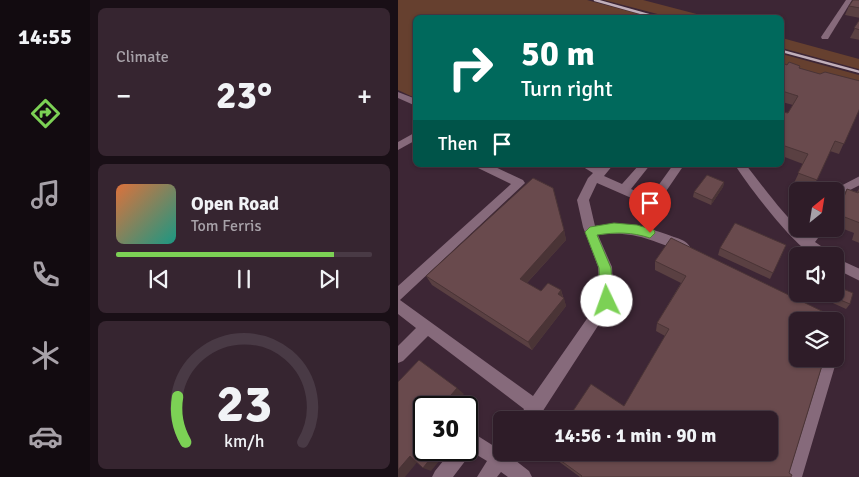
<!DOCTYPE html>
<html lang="en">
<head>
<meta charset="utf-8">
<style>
	:root { --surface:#2e1c28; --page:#362530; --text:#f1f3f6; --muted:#a7a1a8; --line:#493a45; --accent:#7cd155 }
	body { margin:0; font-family:Signika,sans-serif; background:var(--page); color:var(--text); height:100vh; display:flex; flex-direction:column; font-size:19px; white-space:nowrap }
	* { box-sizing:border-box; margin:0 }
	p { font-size:16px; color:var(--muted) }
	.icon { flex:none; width:28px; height:28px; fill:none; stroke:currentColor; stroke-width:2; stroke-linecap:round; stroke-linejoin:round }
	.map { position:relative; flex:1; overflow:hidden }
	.drawer { display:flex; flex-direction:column; gap:8px; padding:8px; background:#190f16; width:308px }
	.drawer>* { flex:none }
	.top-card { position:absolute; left:15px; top:15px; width:371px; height:152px; border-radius:8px; box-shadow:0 1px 4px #0004,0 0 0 1px var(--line); background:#00695c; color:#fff; overflow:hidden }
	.needle { width:32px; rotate:30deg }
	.buttons { position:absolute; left:391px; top:182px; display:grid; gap:10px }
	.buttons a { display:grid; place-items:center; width:55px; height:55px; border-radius:8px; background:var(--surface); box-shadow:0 1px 4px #0004,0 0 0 1px var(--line); font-size:25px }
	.speed { position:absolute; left:15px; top:396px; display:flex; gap:10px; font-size:25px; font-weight:700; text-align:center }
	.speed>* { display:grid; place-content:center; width:65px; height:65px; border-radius:50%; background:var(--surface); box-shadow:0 1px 4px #0004,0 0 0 1px var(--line); line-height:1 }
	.speed .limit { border:2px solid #111; border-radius:8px; background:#fff; color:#111 }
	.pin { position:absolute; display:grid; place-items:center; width:42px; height:42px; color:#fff; margin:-51px -21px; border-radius:50% 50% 50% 0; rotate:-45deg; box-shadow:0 0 5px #0007 }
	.pin .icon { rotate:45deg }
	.me { position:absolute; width:55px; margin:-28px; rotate:357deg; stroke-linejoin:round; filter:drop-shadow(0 0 4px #0008) }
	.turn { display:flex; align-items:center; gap:18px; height:105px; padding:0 25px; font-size:22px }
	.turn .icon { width:65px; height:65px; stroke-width:2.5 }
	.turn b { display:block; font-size:35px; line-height:42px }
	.then { display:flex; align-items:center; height:48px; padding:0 25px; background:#0003; gap:10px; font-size:19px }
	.big { font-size:38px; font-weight:800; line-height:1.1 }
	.drawer .card { flex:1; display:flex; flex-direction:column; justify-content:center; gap:8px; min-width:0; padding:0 18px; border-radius:8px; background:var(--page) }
	.drawer .dial { align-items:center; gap:0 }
	.dial svg { height:130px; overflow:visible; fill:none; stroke:var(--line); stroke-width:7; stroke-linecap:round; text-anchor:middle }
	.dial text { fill:var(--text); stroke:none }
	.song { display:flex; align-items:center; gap:15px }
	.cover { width:60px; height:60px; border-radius:8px; background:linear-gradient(135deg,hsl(20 70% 55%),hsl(170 70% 35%)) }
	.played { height:5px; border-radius:2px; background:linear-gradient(90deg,var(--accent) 85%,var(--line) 85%) }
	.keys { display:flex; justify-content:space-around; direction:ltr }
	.heat { display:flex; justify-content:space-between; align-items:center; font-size:28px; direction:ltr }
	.trip { position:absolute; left:95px; top:411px; width:285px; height:50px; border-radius:8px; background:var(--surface); box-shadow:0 1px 4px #0004,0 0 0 1px var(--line); font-weight:800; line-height:50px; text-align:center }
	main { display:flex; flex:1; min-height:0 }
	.tab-bar { display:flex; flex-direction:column; width:90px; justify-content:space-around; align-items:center; background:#120b10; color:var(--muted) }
	.tab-bar .icon { width:35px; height:35px }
	.tab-bar .current { color:var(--accent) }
	.tab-bar b { font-size:22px; color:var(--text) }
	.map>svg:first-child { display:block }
	.green { fill:#66402f }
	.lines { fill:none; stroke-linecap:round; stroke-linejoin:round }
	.minor { fill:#866a7b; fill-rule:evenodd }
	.rail { stroke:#c1afba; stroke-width:2.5 }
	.wall { fill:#5a4042 }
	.shaded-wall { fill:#4a3436 }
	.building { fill:#694a4d; stroke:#4a3436 }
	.route { fill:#7cd155; stroke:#518837 }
</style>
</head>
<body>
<main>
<nav class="tab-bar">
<b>14:55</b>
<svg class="icon current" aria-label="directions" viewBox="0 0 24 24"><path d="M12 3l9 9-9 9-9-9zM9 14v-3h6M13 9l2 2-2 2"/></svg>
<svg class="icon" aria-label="music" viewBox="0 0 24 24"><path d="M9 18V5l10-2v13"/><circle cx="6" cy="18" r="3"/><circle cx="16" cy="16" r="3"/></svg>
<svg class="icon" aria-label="phone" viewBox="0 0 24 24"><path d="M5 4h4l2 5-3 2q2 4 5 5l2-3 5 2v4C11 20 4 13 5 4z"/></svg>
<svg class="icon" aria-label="climate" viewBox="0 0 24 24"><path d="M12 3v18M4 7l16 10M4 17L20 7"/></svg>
<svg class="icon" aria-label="car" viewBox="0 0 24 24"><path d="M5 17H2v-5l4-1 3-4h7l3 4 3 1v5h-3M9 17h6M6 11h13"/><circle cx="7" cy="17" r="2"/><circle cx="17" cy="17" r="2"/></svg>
</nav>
<section class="drawer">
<div class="card"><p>Climate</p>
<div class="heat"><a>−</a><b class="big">23°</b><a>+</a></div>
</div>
<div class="card">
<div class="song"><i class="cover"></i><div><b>Open Road</b><p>Tom Ferris</p></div></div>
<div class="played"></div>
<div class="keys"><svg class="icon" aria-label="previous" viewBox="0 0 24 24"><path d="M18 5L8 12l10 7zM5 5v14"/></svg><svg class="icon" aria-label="pause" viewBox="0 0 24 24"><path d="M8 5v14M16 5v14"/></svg><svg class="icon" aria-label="next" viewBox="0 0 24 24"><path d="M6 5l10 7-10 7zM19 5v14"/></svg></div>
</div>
<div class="card dial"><svg viewBox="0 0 100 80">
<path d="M14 69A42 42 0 1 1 86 69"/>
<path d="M14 69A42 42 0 0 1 9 41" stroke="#7cd155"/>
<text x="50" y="56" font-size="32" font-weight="700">23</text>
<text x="50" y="72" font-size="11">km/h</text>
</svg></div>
</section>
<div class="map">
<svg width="462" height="477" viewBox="0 0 462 477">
	<rect width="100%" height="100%" fill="#3d2635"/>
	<!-- green -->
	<g class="green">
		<polygon points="0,0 189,0 252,17 18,18 17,98 0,90"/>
		<polygon points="206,0 245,0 310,17 271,17"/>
		<polygon points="384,38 461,59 461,69 384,48"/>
		<polygon points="384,54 461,75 461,94 384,72"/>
	</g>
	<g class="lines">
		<!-- minor -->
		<g class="minor">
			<polygon points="448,0 454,0 430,39 424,39 423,37"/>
			<polygon points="0,92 18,99 18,106 0,98"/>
			<polygon points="18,132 18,140 0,150 0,142"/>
			<path d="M 79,165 L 93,165 L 125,180 L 127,183 L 2,300 L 135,396 L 202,300 L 200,267 L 185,227 L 179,200 L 190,178 L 195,173 L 182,165 L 197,165 L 201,167 L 204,165 L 215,165 L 206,176 L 224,184 L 241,165 L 252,165 L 233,189 L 252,197 L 275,165 L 286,165 L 258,206 L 254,207 L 199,183 L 191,200 L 197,226 C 225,222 250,227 276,237 C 282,239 289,241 292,247 L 290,251 L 286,252 C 253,241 237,230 200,235 L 214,267 L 216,301 L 139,420 L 121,420 L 126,409 L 30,336 L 5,361 L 0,363 L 0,346 L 18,328 L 0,314 L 0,286 L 113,184 L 80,168 Z"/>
			<path d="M 337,165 L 348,165 C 367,189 386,216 408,235 L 414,229 L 427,229 L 417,242 L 432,252 L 433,256 C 429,256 422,258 418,256 C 398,250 349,184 337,165 Z"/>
			<polygon points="462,176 462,185 438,197 438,191 433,191"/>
			<polygon points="438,258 462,269 462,281 438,269"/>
			<polygon points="438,320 443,322 446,333 443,344 438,346 438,321 435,321"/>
			<polygon points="438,356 439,359 404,477 386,477 423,359 438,359"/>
			<polygon points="72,431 99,448 104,445 104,452 115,452 113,457 131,471 134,477 110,477 103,472 99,477 79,477 89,461 74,452 55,477 34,477 37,471 54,450 69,450 69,433"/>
		</g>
		<!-- rail -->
		<g class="rail">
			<polyline points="197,0 261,18"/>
			<polyline points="384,51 462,72"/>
		</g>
	</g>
	<!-- wall -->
	<g class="wall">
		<polygon points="462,0 462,18 447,15 451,6"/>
		<polygon points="462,19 462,40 452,38"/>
		<polygon points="384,63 422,74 462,81 462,112 460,111 441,154 432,151 414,190 396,183 405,164 384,156 384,112 390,113 395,105 384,102"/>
		<polygon points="326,182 325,187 313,205 295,197 296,192"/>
		<polygon points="462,187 462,243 454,240 456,233 438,226 440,221 438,220 438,213 443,198 449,189 459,192"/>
		<polygon points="166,230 168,240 129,283 143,291 163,290 168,306 134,350 34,285 28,276"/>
		<polygon points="388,245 372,279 320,255 322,248"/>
		<polygon points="257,261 438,321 391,473 393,477 182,477 152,455 150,452 371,452 226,406 267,336 258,331 259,323 283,283 257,270"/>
		<polygon points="415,294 438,294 452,304 448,309"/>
	</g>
	<!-- shaded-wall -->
	<g class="shaded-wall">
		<polygon points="326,182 325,187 313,205 314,200"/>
		<polygon points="166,230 168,240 125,287 122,279"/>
		<polygon points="163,290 165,299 160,294"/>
		<polygon points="166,298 168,306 134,350 130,342"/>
		<polygon points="59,388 66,394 54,408 42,408"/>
		<polygon points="39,450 42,450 47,454 33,471 25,468"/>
		<polygon points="12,456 21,460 7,477 0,477 0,470"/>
	</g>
	<!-- building -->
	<g class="building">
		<polygon points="455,0 462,0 462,8 451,6"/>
		<polygon points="462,19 462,30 456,28"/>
		<polygon points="391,62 402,66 401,68 422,74 427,72 462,81 462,108 446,144 437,141 419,180 400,173 410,154 384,145 384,112 390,113 400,96 384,91 384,63 389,65"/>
		<polygon points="309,175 326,182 314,200 296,192"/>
		<polygon points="135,178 155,188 166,230 122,279 143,291 150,283 163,290 160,294 166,298 130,342 28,276"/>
		<polygon points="449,189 460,193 462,190 462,223 444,216 446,212 441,210"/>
		<polygon points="337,223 388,245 375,273 322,248"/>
		<polygon points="273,238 432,315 437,315 442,323 438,338 438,321 400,321 400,359 426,359 391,473 394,475 393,477 183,477 184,476 151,452 371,452 371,420 169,420 193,384 226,406 271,329 259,323 288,276 257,261"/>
		<polygon points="438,286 455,293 452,304 428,294 438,294"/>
		<polygon points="21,360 59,388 42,408 26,408 26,450 39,450 25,468 12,456 0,470 0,382"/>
	</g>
	<!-- route -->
	<path class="route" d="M 216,223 L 239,225 L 256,230 L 257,233 L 252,238 C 234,232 218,232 199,235 L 213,268 L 215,301 L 213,305 L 209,307 L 204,305 L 202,301 L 201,268 L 187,232 L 192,227 Z"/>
</svg>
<div class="buttons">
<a><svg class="needle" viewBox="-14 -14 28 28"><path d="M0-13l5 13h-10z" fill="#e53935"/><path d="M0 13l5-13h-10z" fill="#a7a1a8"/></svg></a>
<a><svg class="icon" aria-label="sound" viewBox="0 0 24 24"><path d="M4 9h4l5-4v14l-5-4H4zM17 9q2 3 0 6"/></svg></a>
<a><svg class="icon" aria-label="layers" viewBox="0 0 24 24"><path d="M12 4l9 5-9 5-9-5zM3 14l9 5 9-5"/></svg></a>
</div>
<div class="speed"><div class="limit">30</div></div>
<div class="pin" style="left:252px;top:233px;background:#d93025"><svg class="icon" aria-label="arrive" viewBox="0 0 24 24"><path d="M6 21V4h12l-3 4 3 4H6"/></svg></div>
<svg class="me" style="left:209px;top:301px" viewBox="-20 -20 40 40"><circle r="19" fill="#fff"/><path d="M0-13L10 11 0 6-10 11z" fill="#7cd155"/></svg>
<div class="trip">14:56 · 1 min · 90 m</div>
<div class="top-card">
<div class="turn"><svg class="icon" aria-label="right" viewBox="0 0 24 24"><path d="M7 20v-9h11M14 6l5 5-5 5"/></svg><div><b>50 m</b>Turn right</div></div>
<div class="then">Then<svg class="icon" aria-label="arrive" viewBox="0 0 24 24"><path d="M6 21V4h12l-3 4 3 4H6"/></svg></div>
</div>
</div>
</main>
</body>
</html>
